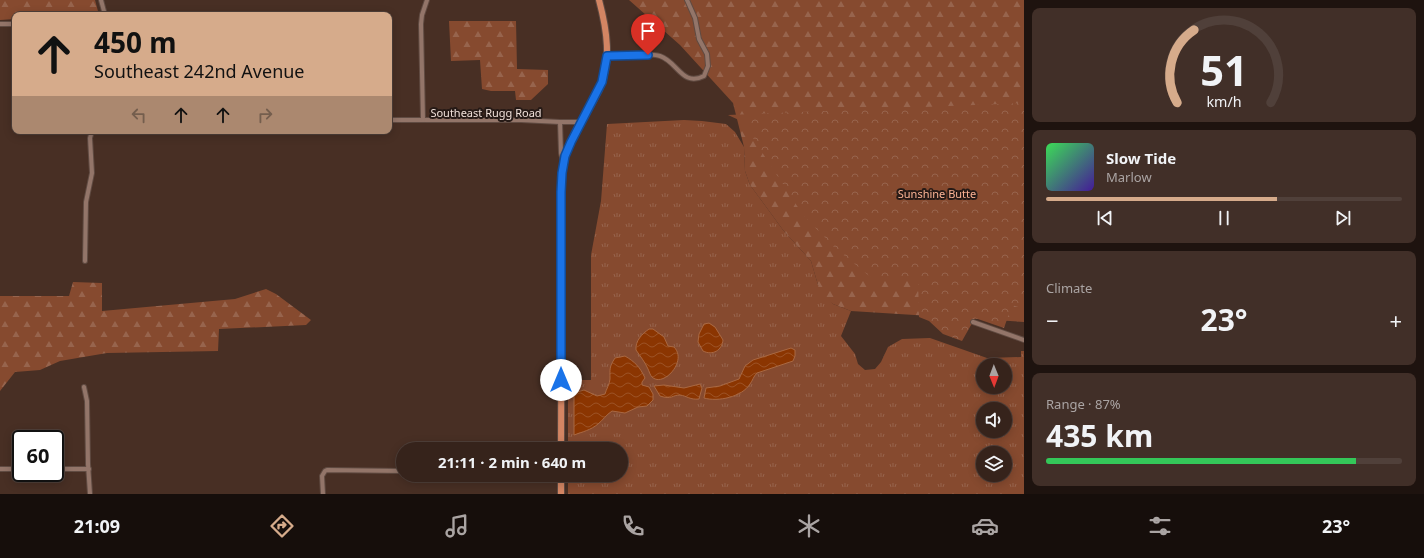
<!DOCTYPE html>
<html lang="en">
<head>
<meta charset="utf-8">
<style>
	:root { --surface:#36231b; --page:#412f28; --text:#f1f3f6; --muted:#aaa4a3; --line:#50403a; --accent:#d6ab8b }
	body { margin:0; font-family:"Noto Sans",sans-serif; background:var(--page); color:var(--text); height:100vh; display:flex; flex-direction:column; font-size:15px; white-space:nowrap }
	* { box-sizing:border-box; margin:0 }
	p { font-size:13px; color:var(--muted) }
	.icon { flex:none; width:22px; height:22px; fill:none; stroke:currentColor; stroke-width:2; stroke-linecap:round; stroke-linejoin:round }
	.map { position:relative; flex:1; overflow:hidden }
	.drawer { display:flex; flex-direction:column; gap:8px; padding:8px; background:#1e130f; width:400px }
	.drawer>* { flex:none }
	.guide { position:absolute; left:12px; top:12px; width:380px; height:122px; border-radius:8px; box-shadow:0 2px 10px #0003,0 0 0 1px var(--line); background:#d6ab8b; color:#111; overflow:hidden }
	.needle { width:26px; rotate:179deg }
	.tools { position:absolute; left:976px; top:358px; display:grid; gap:8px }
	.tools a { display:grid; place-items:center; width:36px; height:36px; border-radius:50%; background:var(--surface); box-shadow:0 2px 10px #0003,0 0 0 1px var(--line); font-size:20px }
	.speed { position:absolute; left:12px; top:430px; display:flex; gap:8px; font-size:20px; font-weight:700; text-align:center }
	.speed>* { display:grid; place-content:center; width:52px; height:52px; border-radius:50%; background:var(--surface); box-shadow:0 2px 10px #0003,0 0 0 1px var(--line); line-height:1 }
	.speed .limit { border:2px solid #111; border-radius:6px; background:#fff; color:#111 }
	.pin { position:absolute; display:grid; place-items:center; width:34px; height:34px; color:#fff; margin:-41px -17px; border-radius:50% 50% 50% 0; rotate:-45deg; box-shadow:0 0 4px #0007 }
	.pin .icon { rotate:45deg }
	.me { position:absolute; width:44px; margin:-22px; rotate:0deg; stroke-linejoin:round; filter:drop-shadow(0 0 3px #0008) }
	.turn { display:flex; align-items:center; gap:14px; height:84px; padding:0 16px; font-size:18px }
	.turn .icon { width:52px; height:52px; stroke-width:2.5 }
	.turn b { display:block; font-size:28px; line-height:34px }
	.lanes { display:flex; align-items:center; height:38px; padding:0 16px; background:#0003; justify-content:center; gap:20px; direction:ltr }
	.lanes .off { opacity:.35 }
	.big { font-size:30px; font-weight:700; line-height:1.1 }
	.drawer .widget { flex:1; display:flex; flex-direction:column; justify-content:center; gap:6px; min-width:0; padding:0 14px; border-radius:8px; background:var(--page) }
	.drawer .dial { align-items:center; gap:0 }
	.dial svg { height:104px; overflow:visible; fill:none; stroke:var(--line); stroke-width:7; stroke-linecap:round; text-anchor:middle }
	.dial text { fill:var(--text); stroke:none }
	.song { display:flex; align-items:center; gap:12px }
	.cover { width:48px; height:48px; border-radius:6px; background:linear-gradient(135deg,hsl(130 70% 55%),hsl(260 70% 35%)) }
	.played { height:4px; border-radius:2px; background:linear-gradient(90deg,var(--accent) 65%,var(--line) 65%) }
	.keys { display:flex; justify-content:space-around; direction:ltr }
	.heat { display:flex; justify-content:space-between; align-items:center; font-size:22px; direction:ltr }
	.charge { height:6px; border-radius:3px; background:linear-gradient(90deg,#34c759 87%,var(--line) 0) }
	.trip { position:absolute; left:396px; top:442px; width:232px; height:40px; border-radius:20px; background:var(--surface); box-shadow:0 2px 10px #0003,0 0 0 1px var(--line); font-weight:700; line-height:40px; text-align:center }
	.dock { display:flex; height:64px; justify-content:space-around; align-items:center; background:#160e0b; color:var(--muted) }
	.dock .icon { width:28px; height:28px }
	.dock .current { color:var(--accent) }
	.dock b { font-size:18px; color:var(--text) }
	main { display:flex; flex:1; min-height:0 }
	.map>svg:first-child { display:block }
	.grass { fill:url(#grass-tufts); fill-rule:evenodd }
	.forest { fill:url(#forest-firs) }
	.park { fill:url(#park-crowns) }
	.water { fill:url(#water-waves); stroke:#a96842 }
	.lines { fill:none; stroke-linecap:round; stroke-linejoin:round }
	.street-casing { stroke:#604b42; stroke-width:6 }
	.primary-casing { stroke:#604b42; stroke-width:8 }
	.street { stroke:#937569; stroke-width:4 }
	.primary { stroke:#d38563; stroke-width:6 }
	.route-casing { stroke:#114b97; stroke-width:10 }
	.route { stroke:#1a73e8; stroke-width:7 }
	.labels { text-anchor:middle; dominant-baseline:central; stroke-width:4; stroke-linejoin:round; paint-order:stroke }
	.street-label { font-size:11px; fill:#f0e0d9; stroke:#261a16 }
	.park-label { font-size:11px; fill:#fcb394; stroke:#261a16 }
</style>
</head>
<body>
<main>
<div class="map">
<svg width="1024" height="494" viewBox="0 0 1024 494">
	<defs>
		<pattern id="grass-tufts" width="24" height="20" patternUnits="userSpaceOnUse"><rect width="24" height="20" fill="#864a2f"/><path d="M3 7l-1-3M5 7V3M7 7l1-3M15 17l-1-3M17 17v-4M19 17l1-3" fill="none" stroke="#97644d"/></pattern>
		<pattern id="forest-firs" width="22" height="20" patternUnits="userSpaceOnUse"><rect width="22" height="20" fill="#864a2f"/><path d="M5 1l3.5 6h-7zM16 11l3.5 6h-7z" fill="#97644d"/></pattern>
		<pattern id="park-crowns" width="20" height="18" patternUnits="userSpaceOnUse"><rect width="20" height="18" fill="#864a2f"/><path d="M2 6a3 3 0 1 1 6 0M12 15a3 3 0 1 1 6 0" fill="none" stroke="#97644d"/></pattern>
		<pattern id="water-waves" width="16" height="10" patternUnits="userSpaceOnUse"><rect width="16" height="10" fill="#8b3501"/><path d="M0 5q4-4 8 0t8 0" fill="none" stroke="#9c5225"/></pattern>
	</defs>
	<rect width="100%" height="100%" fill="#482f24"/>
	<!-- grass -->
	<path class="grass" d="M 684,120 L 702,121 L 726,124 L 735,132 L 744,147 L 745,171 L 750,185 L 783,230 L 811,261 L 818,285 L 833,304 L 851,311 L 841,336 L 855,354 L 858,364 L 865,370 L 875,369 L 881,362 L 888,347 L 902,339 L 930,338 L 987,358 L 1021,357 L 1021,351 L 1024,351 L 1024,494 L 568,494 L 568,475 L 621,475 L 621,449 L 568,449 L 568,380 L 591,380 L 591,255 L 601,201 L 607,124 ZM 983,365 L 1005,365 L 1005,387 L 983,387 ZM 983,409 L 1005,409 L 1005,431 L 983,431 ZM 983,453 L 1005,453 L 1005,475 L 983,475 Z"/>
	<!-- forest -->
	<g class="forest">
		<polygon points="0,0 95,0 99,15 15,15 15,19 0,20"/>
		<polygon points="629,0 1024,0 1024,322 851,311 833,304 823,295 818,285 811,261 783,230 750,185 745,171 744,147 733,103 680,45"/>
		<polygon points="449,21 516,21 517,69 548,70 548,84 531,100 516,100 515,91 491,91 482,89 480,60 451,61"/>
		<polygon points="73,282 102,283 102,311 235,299 266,289 276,294 311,320 306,325 219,329 218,351 107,353 60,361 40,370 15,372 0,391 0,296 69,296"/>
	</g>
	<!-- park -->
	<polygon class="park" points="1024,103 1024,309 1012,305 1004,328 975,318 962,341 943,334 929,321 919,317 918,278 873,279 835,248 803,215 756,143 748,129 739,120 728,115"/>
	<!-- water -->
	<g class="water">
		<path d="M 709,323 L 715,327 L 723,340 C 722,350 713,356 703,351 L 698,342 L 699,334 L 704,324 Z"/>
		<path d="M 649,329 L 653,329 L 664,337 L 668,346 L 674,347 C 688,361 663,388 652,377 C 650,375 649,371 648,369 C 645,362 640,356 636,350 C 635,341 642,334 649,329 Z"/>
		<path d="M 791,348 L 795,350 L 795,356 L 793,361 L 757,373 C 753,377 753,380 750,384 C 742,397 718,402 704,398 L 706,388 L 720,386 L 739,379 L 745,366 L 753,360 Z"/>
		<path d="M 625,356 C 635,362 640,367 645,378 L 642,382 L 642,385 L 649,387 L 653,394 L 653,400 L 647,406 L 638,407 L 625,413 L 612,411 C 606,415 603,420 598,424 C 591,430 582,432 574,435 L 574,393 L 584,390 L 597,396 L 605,394 C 606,390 610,383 610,379 C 610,369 609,367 615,358 Z"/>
		<path d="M 700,384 L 702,388 L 699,399 C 690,400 687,396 680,395 C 672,395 672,400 660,396 L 654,386 L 664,385 L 684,388 Z"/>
	</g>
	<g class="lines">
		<defs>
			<g id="street">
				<polyline points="101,0 105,15"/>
				<polyline points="0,24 15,24"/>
				<path d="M 607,57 C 620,56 648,52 660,56 C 678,62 682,87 704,76 L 708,66 L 707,54 L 699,39 L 695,18 L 687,0"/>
				<polyline points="389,120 521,120 560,122 582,122"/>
				<polyline points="423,120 421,24 422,15 427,0"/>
				<polyline points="560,122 561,153 563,161"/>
				<polyline points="85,261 86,202 92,173 90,138 92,131"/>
				<polyline points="973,322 1024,340"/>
				<polyline points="84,387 87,401 88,464 90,494"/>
				<polyline points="0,469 21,469"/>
				<polyline points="55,469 89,469"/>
				<polyline points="323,494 322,476 325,471 327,470 403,471"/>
			</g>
			<g id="primary">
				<path d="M 561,449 L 562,173 L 565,156 L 571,142 L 599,90 C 612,61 607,30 599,0"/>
				<polyline points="561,475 561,494"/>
			</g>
		</defs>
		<!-- street casing -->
		<use href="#street" class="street-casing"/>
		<!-- primary casing -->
		<use href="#primary" class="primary-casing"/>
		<!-- street -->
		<use href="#street" class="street"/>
		<!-- primary -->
		<use href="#primary" class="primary"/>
	</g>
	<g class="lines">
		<defs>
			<polyline id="route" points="561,380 561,192 562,173 565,156 571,142 602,82 607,56 648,55"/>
		</defs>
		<!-- route casing -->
		<use href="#route" class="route-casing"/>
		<!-- route -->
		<use href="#route" class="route"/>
	</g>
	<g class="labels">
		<!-- street labels -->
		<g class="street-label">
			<text x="486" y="112">Southeast Rugg Road</text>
		</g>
		<!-- park labels -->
		<g class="park-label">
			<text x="937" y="193">Sunshine Butte</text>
		</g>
	</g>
</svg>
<div class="tools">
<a><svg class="needle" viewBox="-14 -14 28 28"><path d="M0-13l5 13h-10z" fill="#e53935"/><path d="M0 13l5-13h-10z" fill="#aaa4a3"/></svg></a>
<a><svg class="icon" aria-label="sound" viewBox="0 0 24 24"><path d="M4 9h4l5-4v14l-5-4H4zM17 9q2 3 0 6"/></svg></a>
<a><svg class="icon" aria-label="layers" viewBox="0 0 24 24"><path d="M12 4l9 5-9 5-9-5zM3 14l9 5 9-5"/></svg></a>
</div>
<div class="speed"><div class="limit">60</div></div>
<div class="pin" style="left:648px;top:55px;background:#d93025"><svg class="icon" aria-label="arrive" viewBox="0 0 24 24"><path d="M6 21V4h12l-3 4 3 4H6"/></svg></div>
<svg class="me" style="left:561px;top:380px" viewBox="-20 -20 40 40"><circle r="19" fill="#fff"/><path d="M0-13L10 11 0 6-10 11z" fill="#1a73e8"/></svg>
<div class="trip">21:11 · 2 min · 640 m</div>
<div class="guide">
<div class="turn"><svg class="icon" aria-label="ahead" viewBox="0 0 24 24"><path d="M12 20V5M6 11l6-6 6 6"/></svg><div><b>450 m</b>Southeast 242nd Avenue</div></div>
<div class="lanes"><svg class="icon off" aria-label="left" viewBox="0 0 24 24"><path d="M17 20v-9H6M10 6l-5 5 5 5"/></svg><svg class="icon" aria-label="ahead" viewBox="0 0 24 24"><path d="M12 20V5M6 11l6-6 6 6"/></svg><svg class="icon" aria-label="ahead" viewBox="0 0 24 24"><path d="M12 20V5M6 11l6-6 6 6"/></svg><svg class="icon off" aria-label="right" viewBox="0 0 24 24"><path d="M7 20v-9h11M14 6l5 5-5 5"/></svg></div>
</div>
</div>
<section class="drawer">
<div class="widget dial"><svg viewBox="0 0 100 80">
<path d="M14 69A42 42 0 1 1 86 69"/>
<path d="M14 69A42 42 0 0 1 27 13" stroke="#d6ab8b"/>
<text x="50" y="56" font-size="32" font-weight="700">51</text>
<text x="50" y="72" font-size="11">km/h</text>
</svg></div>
<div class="widget">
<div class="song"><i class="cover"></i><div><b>Slow Tide</b><p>Marlow</p></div></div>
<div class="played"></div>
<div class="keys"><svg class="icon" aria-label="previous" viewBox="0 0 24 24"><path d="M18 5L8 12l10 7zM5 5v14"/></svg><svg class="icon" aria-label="pause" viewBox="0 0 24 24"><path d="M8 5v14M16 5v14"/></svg><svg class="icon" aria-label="next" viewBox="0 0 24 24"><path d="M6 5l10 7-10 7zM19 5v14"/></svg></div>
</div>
<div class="widget"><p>Climate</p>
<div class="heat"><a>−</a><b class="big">23°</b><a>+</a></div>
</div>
<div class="widget"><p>Range · 87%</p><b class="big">435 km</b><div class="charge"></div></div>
</section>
</main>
<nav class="dock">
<b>21:09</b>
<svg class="icon current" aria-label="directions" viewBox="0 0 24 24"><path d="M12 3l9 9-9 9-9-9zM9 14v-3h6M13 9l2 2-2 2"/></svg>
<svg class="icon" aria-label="music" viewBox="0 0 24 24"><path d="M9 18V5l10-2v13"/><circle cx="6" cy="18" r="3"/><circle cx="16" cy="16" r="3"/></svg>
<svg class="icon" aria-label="phone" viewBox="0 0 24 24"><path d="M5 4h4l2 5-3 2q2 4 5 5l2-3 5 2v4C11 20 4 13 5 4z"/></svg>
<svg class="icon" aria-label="climate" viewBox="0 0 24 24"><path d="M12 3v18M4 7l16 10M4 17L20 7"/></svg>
<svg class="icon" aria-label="car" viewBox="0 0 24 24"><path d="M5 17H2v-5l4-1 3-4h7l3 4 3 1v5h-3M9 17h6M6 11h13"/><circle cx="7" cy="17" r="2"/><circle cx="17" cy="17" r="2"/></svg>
<svg class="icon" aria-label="filters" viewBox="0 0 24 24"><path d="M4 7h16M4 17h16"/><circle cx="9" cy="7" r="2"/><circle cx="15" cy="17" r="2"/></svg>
<b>23°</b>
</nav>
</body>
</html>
